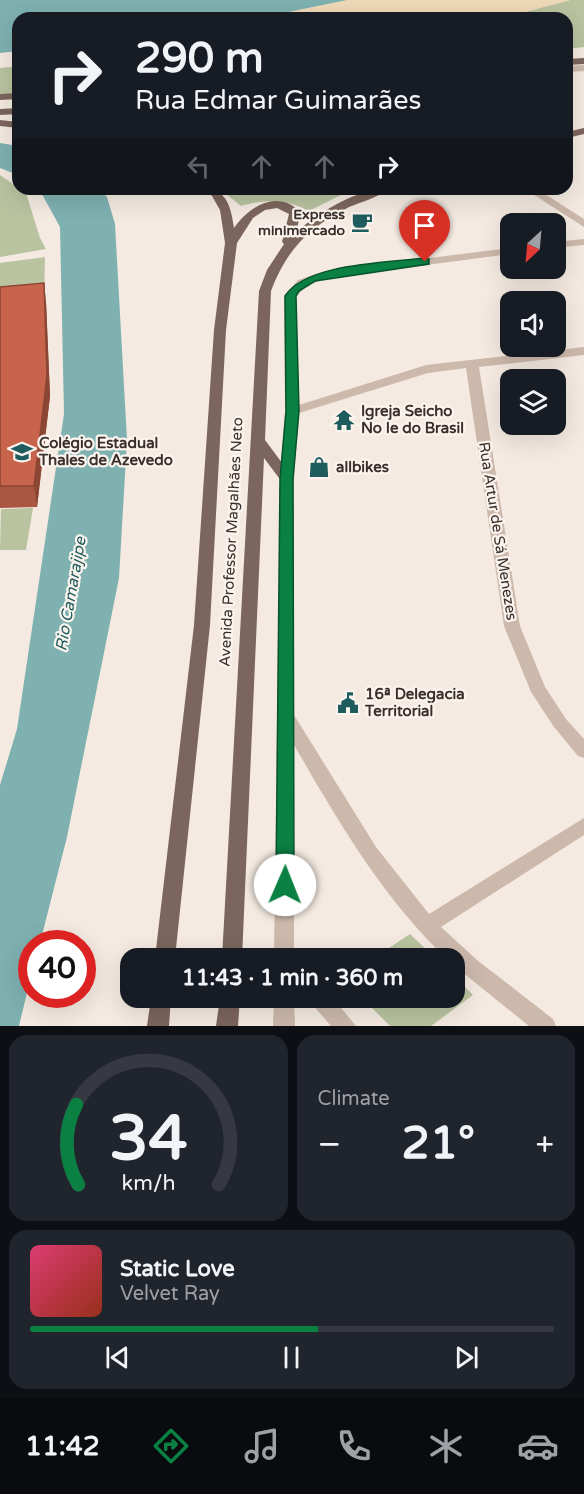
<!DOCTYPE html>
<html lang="en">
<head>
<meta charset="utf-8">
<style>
	:root { --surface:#171b24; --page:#20242c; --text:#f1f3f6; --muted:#9ea1a6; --line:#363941; --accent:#0b8043 }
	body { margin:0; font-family:"Varela Round",sans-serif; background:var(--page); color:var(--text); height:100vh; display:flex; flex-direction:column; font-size:22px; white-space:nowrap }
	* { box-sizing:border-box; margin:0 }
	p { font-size:20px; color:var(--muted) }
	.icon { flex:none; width:33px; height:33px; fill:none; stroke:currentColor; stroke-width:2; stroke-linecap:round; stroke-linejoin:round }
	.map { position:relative; height:1026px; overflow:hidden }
	.drawer { display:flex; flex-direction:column; gap:9px; padding:9px; background:#0d0f14; flex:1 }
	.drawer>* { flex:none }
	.banner { position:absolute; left:12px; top:12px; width:561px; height:183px; border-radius:18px; box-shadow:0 6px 24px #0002; background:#171b24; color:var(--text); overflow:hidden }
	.needle { width:39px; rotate:206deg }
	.fabs { position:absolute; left:500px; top:213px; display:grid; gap:12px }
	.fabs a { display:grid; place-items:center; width:66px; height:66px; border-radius:12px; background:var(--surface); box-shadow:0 6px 24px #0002; font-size:30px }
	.speed { position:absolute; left:18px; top:930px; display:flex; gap:12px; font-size:30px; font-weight:700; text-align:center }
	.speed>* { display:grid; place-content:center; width:78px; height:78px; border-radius:50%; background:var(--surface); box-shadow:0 6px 24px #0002; line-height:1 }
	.speed .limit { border:9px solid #d22; background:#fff; color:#111 }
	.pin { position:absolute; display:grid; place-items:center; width:51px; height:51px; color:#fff; margin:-62px -26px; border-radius:50% 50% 50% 0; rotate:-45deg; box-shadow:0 0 6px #0007 }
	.pin .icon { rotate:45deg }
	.me { position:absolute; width:66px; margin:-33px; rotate:1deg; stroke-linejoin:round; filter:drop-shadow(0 0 4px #0008) }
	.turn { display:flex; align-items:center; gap:21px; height:126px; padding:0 24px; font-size:27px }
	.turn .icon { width:78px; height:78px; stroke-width:2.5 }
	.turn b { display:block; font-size:42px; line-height:51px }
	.lanes { display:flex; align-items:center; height:57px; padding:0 24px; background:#0003; justify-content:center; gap:30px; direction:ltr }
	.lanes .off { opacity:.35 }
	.big { font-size:45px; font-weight:700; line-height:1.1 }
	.drawer .card { flex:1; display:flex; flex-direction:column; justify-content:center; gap:9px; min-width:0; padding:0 21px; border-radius:18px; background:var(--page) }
	.drawer .dial { align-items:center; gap:0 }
	.dial svg { height:156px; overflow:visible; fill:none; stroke:var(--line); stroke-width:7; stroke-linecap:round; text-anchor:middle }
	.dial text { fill:var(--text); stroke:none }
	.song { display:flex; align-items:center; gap:18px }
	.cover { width:72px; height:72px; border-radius:9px; background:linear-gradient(135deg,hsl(340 70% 55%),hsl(10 70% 35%)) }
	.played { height:6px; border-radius:3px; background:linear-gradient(90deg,var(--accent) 55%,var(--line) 55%) }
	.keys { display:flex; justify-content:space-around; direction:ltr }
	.heat { display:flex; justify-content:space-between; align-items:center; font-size:33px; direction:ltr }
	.drawer .tiles { flex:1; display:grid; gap:9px; grid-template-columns:1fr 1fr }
	.card:last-child { grid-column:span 2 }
	.trip { position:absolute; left:120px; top:948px; width:345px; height:60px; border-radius:18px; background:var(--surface); box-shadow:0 6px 24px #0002; font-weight:700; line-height:60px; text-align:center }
	.dock { display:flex; height:96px; justify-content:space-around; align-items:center; background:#090b0e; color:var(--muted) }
	.dock .icon { width:42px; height:42px }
	.dock .current { color:var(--accent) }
	.dock b { font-size:27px; color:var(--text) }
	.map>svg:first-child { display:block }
	.green { fill:#b9c3a0 }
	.sand { fill:#eed9b8 }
	.water { fill:#7fb1b1 }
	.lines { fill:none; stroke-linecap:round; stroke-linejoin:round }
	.minor { fill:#cdb9ac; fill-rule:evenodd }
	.major { fill:#7c655c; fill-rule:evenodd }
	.wall { fill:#ab5640 }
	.shaded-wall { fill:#8b4634 }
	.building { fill:#c7644b; stroke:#8b4634; stroke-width:1.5 }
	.route { fill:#0b8043; stroke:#07532c; stroke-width:1.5 }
	.labels { text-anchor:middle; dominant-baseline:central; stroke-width:4.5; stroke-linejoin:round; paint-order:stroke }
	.far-poi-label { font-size:14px; font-weight:bold; fill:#3a2f2b; stroke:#fbf4ee; text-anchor:end }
	.poi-label { font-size:15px; font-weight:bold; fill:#3a2f2b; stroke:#fbf4ee; text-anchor:start }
	.street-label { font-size:15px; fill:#3a2f2b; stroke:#fbf4ee }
	.water-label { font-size:16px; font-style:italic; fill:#1f5c5d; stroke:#fbf4ee }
</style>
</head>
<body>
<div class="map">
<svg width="584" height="1026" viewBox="0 0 584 1026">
	<rect width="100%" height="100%" fill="#f4eae1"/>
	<!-- green -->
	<g class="green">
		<polygon points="570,0 584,0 584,47 567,49 567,18 482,18 521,13"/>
		<polygon points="18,66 18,93 0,95 0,68"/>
		<polygon points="0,175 26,193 40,238 46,249 0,257"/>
		<path d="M 220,189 L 353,189 L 309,211 C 286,199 265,199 241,206 Z"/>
		<polygon points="45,257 44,300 0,305 0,263"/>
		<polygon points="33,508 26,550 0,550 1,509"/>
		<polygon points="410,934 435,958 374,958"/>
		<polygon points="455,977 473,995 431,1026 390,1026 362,998 454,998"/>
	</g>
	<!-- sand -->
	<polygon class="sand" points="347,0 570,0 521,13 482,18 259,18"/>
	<!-- water -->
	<g class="water">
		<polygon points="0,0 347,0 259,18 18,18 18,51 0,53"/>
		<polygon points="0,143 18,146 18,175 0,168"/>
		<polygon points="36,189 99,189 107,197 115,224 127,440 119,578 67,837 40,943 32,944 31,976 19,1026 0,1026 0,785 17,729 64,414 60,227 43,196"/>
	</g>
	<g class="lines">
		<!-- minor -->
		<g class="minor">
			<polygon points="584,65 584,71 567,72 567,66"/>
			<polygon points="525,189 537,189 584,219 584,227"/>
			<polygon points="584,239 584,245 555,248 555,242"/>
			<path d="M 510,248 L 510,254 L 327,278 L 306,286 L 296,297 L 299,405 L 426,365 L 584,347 L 584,355 L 479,367 L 520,626 L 545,687 L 566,719 L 584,739 L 584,758 L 578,756 L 554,727 L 531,692 L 504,626 L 466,368 L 428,373 L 299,413 L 294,479 L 294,715 L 376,847 L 429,914 L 584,818 L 584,835 L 441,927 L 477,960 L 553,1019 L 556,1026 L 529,1026 L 462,972 L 454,966 L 454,958 L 446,958 C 382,897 338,821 294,745 L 294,958 L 274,958 L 280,479 L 285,411 L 284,296 L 298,280 L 325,271 Z"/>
			<polygon points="274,998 294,998 295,1026 273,1026"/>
			<polygon points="310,998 333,998 356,1026 331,1026 312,1004"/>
		</g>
		<!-- major -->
		<g class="major">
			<polygon points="584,58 584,64 567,65 567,59"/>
			<polygon points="18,93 18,99 0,100 0,94"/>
			<polygon points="18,108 18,114 0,115 0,109"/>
			<polygon points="0,120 18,122 18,128 0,126"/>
			<polygon points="584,128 584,134 567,138 567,132"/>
			<path d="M 204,189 C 227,189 231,207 234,228 C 249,206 279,188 301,213 L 296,232 C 320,212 356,189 387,189 C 378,198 361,202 349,207 C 309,227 287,249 271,291 L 265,440 L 294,479 L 292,482 L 282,482 L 264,458 L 242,958 L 222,958 L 259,291 L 267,270 L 284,244 L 282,242 L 289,214 L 277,208 L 265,210 L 253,218 L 237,243 L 226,330 L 210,625 L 175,958 L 155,958 L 194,625 L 214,330 L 225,243 L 220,210 L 212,196 Z"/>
			<polygon points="151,998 171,998 169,1026 147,1026"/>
			<polygon points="220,998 240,998 238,1026 216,1026"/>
		</g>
	</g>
	<!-- wall -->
	<polygon class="wall" points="0,287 46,302 50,396 37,507 0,508"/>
	<!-- shaded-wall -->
	<polygon class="shaded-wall" points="44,283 46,302 50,396 37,507 34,486"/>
	<!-- building -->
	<polygon class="building" points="44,283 47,375 34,486 0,486 0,287"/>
	<!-- route -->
	<path class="route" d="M 425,258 L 429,259 L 429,264 L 315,281 L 299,291 L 296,296 L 299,411 L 293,479 L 294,885 L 291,890 L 285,893 L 278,890 L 276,885 L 280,479 L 286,411 L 285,296 C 306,263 388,263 425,258 Z"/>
	<!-- icons -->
	<defs>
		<symbol id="cafe-bare" viewBox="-9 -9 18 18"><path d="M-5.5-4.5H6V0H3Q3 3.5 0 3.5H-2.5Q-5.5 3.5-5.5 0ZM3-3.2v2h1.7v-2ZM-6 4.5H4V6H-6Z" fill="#1f5c5d" stroke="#fbf4ee" stroke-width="2.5" paint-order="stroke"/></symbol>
		<symbol id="temple-bare" viewBox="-9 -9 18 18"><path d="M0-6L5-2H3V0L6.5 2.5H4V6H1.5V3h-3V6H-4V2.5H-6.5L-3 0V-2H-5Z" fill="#1f5c5d" stroke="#fbf4ee" stroke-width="2.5" paint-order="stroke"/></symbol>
		<symbol id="school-bare" viewBox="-9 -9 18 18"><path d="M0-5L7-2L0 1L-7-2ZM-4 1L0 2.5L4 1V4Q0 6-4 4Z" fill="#1f5c5d" stroke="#fbf4ee" stroke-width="2.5" paint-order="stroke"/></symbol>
		<symbol id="shop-bare" viewBox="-9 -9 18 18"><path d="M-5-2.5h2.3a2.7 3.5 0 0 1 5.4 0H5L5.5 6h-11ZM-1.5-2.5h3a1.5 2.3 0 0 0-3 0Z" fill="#1f5c5d" stroke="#fbf4ee" stroke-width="2.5" paint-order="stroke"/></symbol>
		<symbol id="civic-bare" viewBox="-9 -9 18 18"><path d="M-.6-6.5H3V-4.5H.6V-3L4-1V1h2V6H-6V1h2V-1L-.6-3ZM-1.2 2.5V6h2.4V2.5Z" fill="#1f5c5d" stroke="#fbf4ee" stroke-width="2.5" paint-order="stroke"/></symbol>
	</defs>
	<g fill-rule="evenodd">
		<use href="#cafe-bare" x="347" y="207" width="30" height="30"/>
		<use href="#temple-bare" x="329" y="405" width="30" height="30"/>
		<use href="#school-bare" x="7" y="437" width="30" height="30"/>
		<use href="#shop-bare" x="304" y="452" width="30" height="30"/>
		<use href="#civic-bare" x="333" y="688" width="30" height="30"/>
	</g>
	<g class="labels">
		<!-- far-poi labels -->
		<g class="far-poi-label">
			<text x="345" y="214">Express<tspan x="345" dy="16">minimercado</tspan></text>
		</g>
		<!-- poi labels -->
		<g class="poi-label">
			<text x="361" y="411">Igreja Seicho<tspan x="361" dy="17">No Ie do Brasil</tspan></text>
			<text x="39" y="443">Colégio Estadual<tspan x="39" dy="17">Thales de Azevedo</tspan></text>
			<text x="336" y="467">allbikes</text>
			<text x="365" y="694">16ª Delegacia<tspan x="365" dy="17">Territorial</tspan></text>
		</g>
		<!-- street labels -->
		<g class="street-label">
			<text transform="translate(498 531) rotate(81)">Rua Artur de Sá Menezes</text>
			<text transform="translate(231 542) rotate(-87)">Avenida Professor Magalhães Neto</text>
		</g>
		<!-- water labels -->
		<g class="water-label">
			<text transform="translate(71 594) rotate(-80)">Rio Camarajipe</text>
		</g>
	</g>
</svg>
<div class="fabs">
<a><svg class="needle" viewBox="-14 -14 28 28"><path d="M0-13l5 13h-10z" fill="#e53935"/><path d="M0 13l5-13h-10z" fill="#9ea1a6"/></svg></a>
<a><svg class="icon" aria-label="sound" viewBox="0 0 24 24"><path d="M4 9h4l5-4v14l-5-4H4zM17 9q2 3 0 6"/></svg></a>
<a><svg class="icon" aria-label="layers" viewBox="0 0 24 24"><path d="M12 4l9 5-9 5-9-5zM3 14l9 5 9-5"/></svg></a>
</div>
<div class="speed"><div class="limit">40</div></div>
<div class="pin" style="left:425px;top:262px;background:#d93025"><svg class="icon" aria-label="arrive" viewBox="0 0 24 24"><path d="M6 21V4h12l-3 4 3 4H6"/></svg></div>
<svg class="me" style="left:285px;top:885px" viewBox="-20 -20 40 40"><circle r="19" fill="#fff"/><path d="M0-13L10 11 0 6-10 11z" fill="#0b8043"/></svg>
<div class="trip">11:43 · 1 min · 360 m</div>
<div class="banner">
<div class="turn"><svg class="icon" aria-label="right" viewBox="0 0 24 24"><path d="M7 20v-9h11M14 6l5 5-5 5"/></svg><div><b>290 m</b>Rua Edmar Guimarães</div></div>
<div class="lanes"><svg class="icon off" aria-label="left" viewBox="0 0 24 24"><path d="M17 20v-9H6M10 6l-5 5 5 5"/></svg><svg class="icon off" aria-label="ahead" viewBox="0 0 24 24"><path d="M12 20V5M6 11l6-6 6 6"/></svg><svg class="icon off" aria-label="ahead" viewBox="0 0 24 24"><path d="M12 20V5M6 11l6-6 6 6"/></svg><svg class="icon" aria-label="right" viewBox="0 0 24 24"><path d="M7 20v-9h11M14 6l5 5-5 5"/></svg></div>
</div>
</div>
<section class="drawer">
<div class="tiles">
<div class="card dial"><svg viewBox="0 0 100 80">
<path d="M14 69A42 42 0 1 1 86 69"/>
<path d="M14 69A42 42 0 0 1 13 28" stroke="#0b8043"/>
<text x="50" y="56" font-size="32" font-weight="700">34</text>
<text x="50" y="72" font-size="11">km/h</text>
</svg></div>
<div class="card"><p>Climate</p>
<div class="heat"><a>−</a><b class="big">21°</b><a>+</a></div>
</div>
<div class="card">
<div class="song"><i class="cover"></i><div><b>Static Love</b><p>Velvet Ray</p></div></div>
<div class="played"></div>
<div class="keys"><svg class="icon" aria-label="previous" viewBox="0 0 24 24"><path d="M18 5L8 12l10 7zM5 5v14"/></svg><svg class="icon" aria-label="pause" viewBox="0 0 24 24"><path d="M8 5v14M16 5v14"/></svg><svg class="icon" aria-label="next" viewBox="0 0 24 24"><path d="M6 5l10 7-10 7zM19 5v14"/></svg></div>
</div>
</div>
</section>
<nav class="dock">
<b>11:42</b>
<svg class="icon current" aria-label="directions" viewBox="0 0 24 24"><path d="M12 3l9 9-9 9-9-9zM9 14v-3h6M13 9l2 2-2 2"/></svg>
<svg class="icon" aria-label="music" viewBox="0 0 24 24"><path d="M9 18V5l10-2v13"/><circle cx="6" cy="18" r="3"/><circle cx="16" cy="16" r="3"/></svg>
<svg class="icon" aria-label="phone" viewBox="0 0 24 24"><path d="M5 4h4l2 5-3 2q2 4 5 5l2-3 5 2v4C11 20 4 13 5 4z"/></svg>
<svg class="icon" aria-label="climate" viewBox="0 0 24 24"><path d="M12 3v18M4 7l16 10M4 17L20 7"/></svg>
<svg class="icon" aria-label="car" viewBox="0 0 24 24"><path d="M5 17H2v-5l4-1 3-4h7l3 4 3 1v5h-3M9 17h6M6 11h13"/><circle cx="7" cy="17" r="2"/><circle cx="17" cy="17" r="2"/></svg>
</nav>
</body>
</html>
